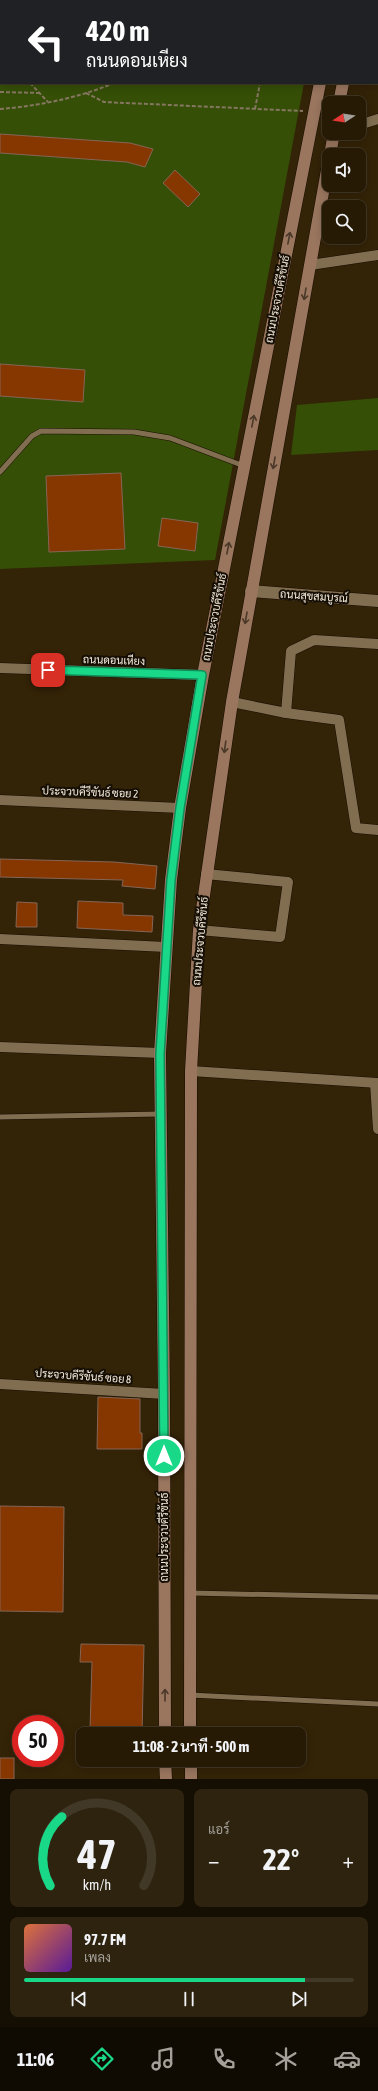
<!DOCTYPE html>
<html lang="th">
<head>
<meta charset="utf-8">
<style>
	:root { --surface:#261a05; --page:#2e230f; --text:#f1f3f6; --muted:#a4a19a; --line:#423827; --accent:#19d989 }
	body { margin:0; font-family:"Asap Condensed",Sarabun,sans-serif; background:var(--page); color:var(--text); height:100vh; display:flex; flex-direction:column; font-size:15px; white-space:nowrap }
	* { box-sizing:border-box; margin:0 }
	p { font-size:13px; color:var(--muted) }
	.icon { flex:none; width:22px; height:22px; fill:none; stroke:currentColor; stroke-width:2; stroke-linecap:round; stroke-linejoin:round }
	.map { position:relative; height:1779px; overflow:hidden }
	.panel { display:flex; flex-direction:column; gap:10px; padding:10px; background:#150e03; flex:1 }
	.panel>* { flex:none }
	.banner { position:absolute; left:0px; top:0px; width:378px; height:84px; box-shadow:0 2px 10px #0003,0 0 0 1px var(--line); background:#202124; color:#fff; overflow:hidden }
	.needle { width:26px; rotate:258deg }
	.buttons { position:absolute; left:322px; top:96px; display:grid; gap:8px }
	.buttons a { display:grid; place-items:center; width:44px; height:44px; border-radius:8px; background:var(--surface); box-shadow:0 2px 10px #0003,0 0 0 1px var(--line); font-size:20px }
	.speed { position:absolute; left:12px; top:1715px; display:flex; gap:8px; font-size:20px; font-weight:700; text-align:center }
	.speed>* { display:grid; place-content:center; width:52px; height:52px; border-radius:50%; background:var(--surface); box-shadow:0 2px 10px #0003,0 0 0 1px var(--line); line-height:1 }
	.speed .limit { border:6px solid #d22; background:#fff; color:#111 }
	.pin { position:absolute; display:grid; place-items:center; width:34px; height:34px; color:#fff; margin:-17px; border-radius:8px; box-shadow:0 2px 6px #0006 }
	.me { position:absolute; width:44px; margin:-22px; rotate:0deg; stroke-linejoin:round; filter:drop-shadow(0 0 3px #0008) }
	.turn { display:flex; align-items:center; gap:14px; height:84px; padding:0 20px; font-size:18px }
	.turn .icon { width:52px; height:52px; stroke-width:2.5 }
	.turn b { display:block; font-size:28px; line-height:34px }
	.big { font-size:30px; font-weight:700; line-height:1.1 }
	.panel .tile { flex:1; display:flex; flex-direction:column; justify-content:center; gap:6px; min-width:0; padding:0 14px; border-radius:8px; background:var(--page) }
	.panel .dial { align-items:center; gap:0 }
	.dial svg { height:104px; overflow:visible; fill:none; stroke:var(--line); stroke-width:7; stroke-linecap:round; text-anchor:middle }
	.dial text { fill:var(--text); stroke:none }
	.song { display:flex; align-items:center; gap:12px }
	.cover { width:48px; height:48px; border-radius:6px; background:linear-gradient(135deg,hsl(20 70% 55%),hsl(270 70% 35%)) }
	.played { height:4px; border-radius:2px; background:linear-gradient(90deg,var(--accent) 85%,var(--line) 85%) }
	.keys { display:flex; justify-content:space-around; direction:ltr }
	.heat { display:flex; justify-content:space-between; align-items:center; font-size:22px; direction:ltr }
	.panel .tiles { flex:1; display:grid; gap:10px; grid-template-columns:1fr 1fr }
	.tile:last-child { grid-column:span 2 }
	.trip { position:absolute; left:76px; top:1727px; width:230px; height:40px; border-radius:8px; background:var(--surface); box-shadow:0 2px 10px #0003,0 0 0 1px var(--line); font-weight:700; line-height:40px; text-align:center }
	.menu { display:flex; height:64px; justify-content:space-around; align-items:center; background:#0f0a02; color:var(--muted) }
	.menu .icon { width:28px; height:28px }
	.menu .on { color:var(--accent) }
	.menu b { font-size:18px; color:var(--text) }
	.map>svg:first-child { display:block }
	.green { fill:#354f07 }
	.building { fill:#863700; stroke:#856555 }
	.lines { fill:none; stroke-linecap:round; stroke-linejoin:round }
	.service-casing { stroke:#180d00; stroke-width:6 }
	.minor-casing { stroke:#180d00; stroke-width:11 }
	.tertiary-casing { stroke:#180d00; stroke-width:13 }
	.secondary-casing { stroke:#180d00; stroke-width:13 }
	.path { stroke:#857760; stroke-width:2; stroke-dasharray:4 2; stroke-linecap:butt }
	.service { stroke:#816e51; stroke-width:5 }
	.minor { stroke:#816e51; stroke-width:10 }
	.tertiary { stroke:#816e51; stroke-width:12 }
	.secondary { stroke:#9a765f; stroke-width:12 }
	.oneway { stroke:#4a3828 }
	.route-casing { stroke:#108d59; stroke-width:10 }
	.route { stroke:#19d989; stroke-width:7 }
	.labels { text-anchor:middle; dominant-baseline:central; stroke-width:4; stroke-linejoin:round; paint-order:stroke }
	.street-label { font-size:11px; fill:#f6ecdc; stroke:#150e04 }
</style>
</head>
<body>
<div class="map">
<svg width="378" height="1779" viewBox="0 0 378 1779">
	<rect width="100%" height="100%" fill="#332307"/>
	<!-- green -->
	<g class="green">
		<polygon points="0,0 318,0 1,1 1,83 304,83 215,560 0,569"/>
		<polygon points="378,398 378,450 291,455 297,405"/>
	</g>
	<!-- building -->
	<g class="building">
		<polygon points="0,134 130,143 153,149 145,167 127,162 0,153"/>
		<polygon points="175,170 200,194 188,207 163,183"/>
		<polygon points="0,364 85,370 83,402 0,396"/>
		<polygon points="121,473 125,549 49,552 46,476"/>
		<polygon points="162,518 198,523 195,551 158,546"/>
		<polygon points="0,859 114,862 157,866 155,889 122,886 123,880 0,877"/>
		<polygon points="78,901 123,903 123,915 153,916 152,932 77,928"/>
		<polygon points="17,902 37,903 37,927 16,927"/>
		<polygon points="98,1397 140,1399 140,1433 142,1433 142,1449 97,1449"/>
		<polygon points="0,1506 64,1507 63,1612 0,1611"/>
		<polygon points="81,1644 144,1645 142,1734 110,1734 110,1730 90,1730 92,1662 80,1662"/>
		<rect x="0" y="1758" width="14" height="21"/>
	</g>
	<g class="lines">
		<defs>
			<g id="service">
				<polyline points="0,472 32,436 41,431 134,432 170,438 244,466"/>
				<polyline points="0,1117 160,1114"/>
				<polyline points="191,1593 378,1597"/>
				<polyline points="190,1695 378,1704"/>
			</g>
			<g id="minor">
				<polyline points="359,125 378,119"/>
				<polyline points="310,265 378,255"/>
				<polyline points="0,668 203,675"/>
				<polyline points="232,702 286,713 339,720 356,828 378,830"/>
				<polyline points="286,713 291,651 314,640 378,644"/>
				<polyline points="0,800 180,808"/>
				<polyline points="199,930 280,937 288,882 206,874"/>
				<polyline points="0,939 166,947"/>
				<polyline points="0,1047 160,1053"/>
				<polyline points="191,1071 378,1083"/>
				<polyline points="375,1083 378,1129"/>
				<polyline points="0,1384 164,1394"/>
			</g>
			<polyline id="tertiary" points="251,591 378,601"/>
			<g id="secondary">
				<polyline points="337,1 337,0"/>
				<polyline points="358,1 358,0"/>
				<polyline points="339,103 343,83"/>
				<polyline points="330,155 334,133"/>
				<polyline points="165,1734 164,1394 160,1053 171,880 180,808 203,675 320,83"/>
				<polyline points="190,1734 191,1071 199,930 232,702 329,159"/>
				<polyline points="165,1760 166,1779"/>
				<polyline points="191,1760 191,1779"/>
			</g>
		</defs>
		<!-- service casing -->
		<use href="#service" class="service-casing"/>
		<!-- minor casing -->
		<use href="#minor" class="minor-casing"/>
		<!-- tertiary casing -->
		<use href="#tertiary" class="tertiary-casing"/>
		<!-- secondary casing -->
		<use href="#secondary" class="secondary-casing"/>
		<!-- path -->
		<g class="path">
			<polyline points="79,0 80,1"/>
			<polyline points="215,0 216,1"/>
			<polyline points="46,1 46,0"/>
			<polyline points="71,1 72,0"/>
			<polyline points="223,1 227,0"/>
			<polyline points="252,1 252,0"/>
			<polyline points="278,1 278,0"/>
			<polyline points="0,8 1,8"/>
			<polyline points="30,83 48,102"/>
			<polyline points="0,92 39,93"/>
			<polyline points="86,93 104,102 303,111"/>
			<path d="M 0,109 C 38,106 78,98 114,83"/>
			<polyline points="255,109 260,83"/>
		</g>
		<!-- service -->
		<use href="#service" class="service"/>
		<!-- minor -->
		<use href="#minor" class="minor"/>
		<!-- tertiary -->
		<use href="#tertiary" class="tertiary"/>
		<!-- secondary -->
		<use href="#secondary" class="secondary"/>
	</g>
	<!-- one-way arrows -->
	<defs><path id="oneway-shaft" d="M-6 0H5M1.5-3L5.5 0L1.5 3" fill="none" stroke-width="1.6" stroke-linecap="round" stroke-linejoin="round"/></defs>
	<g class="oneway">
		<use href="#oneway-shaft" transform="translate(289 238) rotate(-79)"/>
		<use href="#oneway-shaft" transform="translate(305 294) rotate(100)"/>
		<use href="#oneway-shaft" transform="translate(253 421) rotate(-79)"/>
		<use href="#oneway-shaft" transform="translate(274 463) rotate(100)"/>
		<use href="#oneway-shaft" transform="translate(228 548) rotate(-79)"/>
		<use href="#oneway-shaft" transform="translate(246 618) rotate(100)"/>
		<use href="#oneway-shaft" transform="translate(225 747) rotate(98)"/>
		<use href="#oneway-shaft" transform="translate(165 1695) rotate(-90)"/>
	</g>
	<g class="lines">
		<defs>
			<polyline id="route" points="48,670 202,675 180,808 171,880 160,1054 164,1456"/>
		</defs>
		<!-- route casing -->
		<use href="#route" class="route-casing"/>
		<!-- route -->
		<use href="#route" class="route"/>
	</g>
	<g class="labels">
		<!-- street labels -->
		<g class="street-label">
			<text transform="translate(277 299) rotate(-79)">ถนนประจวบคีรีขันธ์</text>
			<text transform="translate(314 596) rotate(4)">ถนนสุขสมบูรณ์</text>
			<text transform="translate(214 617) rotate(-79)">ถนนประจวบคีรีขันธ์</text>
			<text transform="translate(114 660) rotate(2)">ถนนดอนเหียง</text>
			<text transform="translate(90 792) rotate(2)">ประจวบคีรีขันธ์ ซอย 2</text>
			<text transform="translate(200 941) rotate(-85)">ถนนประจวบคีรีขันธ์</text>
			<text transform="translate(83 1376) rotate(4)">ประจวบคีรีขันธ์ ซอย 8</text>
			<text transform="translate(164 1537) rotate(-90)">ถนนประจวบคีรีขันธ์</text>
		</g>
	</g>
</svg>
<div class="buttons">
<a><svg class="needle" viewBox="-14 -14 28 28"><path d="M0-13l5 13h-10z" fill="#e53935"/><path d="M0 13l5-13h-10z" fill="#a4a19a"/></svg></a>
<a><svg class="icon" aria-label="sound" viewBox="0 0 24 24"><path d="M4 9h4l5-4v14l-5-4H4zM17 9q2 3 0 6"/></svg></a>
<a><svg class="icon" aria-label="search" viewBox="0 0 24 24"><circle cx="10" cy="10" r="6"/><path d="M15 15l6 6"/></svg></a>
</div>
<div class="speed"><div class="limit">50</div></div>
<div class="pin" style="left:48px;top:670px;background:#d93025"><svg class="icon" aria-label="arrive" viewBox="0 0 24 24"><path d="M6 21V4h12l-3 4 3 4H6"/></svg></div>
<svg class="me" style="left:164px;top:1456px" viewBox="-20 -20 40 40"><circle r="17" fill="#19d989" stroke="#fff" stroke-width="3"/><path d="M0-11L8 9 0 5-8 9z" fill="#fff"/></svg>
<div class="trip">11:08 · 2 นาที · 500 m</div>
<div class="banner">
<div class="turn"><svg class="icon" aria-label="left" viewBox="0 0 24 24"><path d="M17 20v-9H6M10 6l-5 5 5 5"/></svg><div><b>420 m</b>ถนนดอนเหียง</div></div>
</div>
</div>
<section class="panel">
<div class="tiles">
<div class="tile dial"><svg viewBox="0 0 100 80">
<path d="M14 69A42 42 0 1 1 86 69"/>
<path d="M14 69A42 42 0 0 1 23 16" stroke="#19d989"/>
<text x="50" y="56" font-size="32" font-weight="700">47</text>
<text x="50" y="72" font-size="11">km/h</text>
</svg></div>
<div class="tile"><p>แอร์</p>
<div class="heat"><a>−</a><b class="big">22°</b><a>+</a></div>
</div>
<div class="tile">
<div class="song"><i class="cover"></i><div><b>97.7 FM</b><p>เพลง</p></div></div>
<div class="played"></div>
<div class="keys"><svg class="icon" aria-label="previous" viewBox="0 0 24 24"><path d="M18 5L8 12l10 7zM5 5v14"/></svg><svg class="icon" aria-label="pause" viewBox="0 0 24 24"><path d="M8 5v14M16 5v14"/></svg><svg class="icon" aria-label="next" viewBox="0 0 24 24"><path d="M6 5l10 7-10 7zM19 5v14"/></svg></div>
</div>
</div>
</section>
<nav class="menu">
<b>11:06</b>
<svg class="icon on" aria-label="directions" viewBox="0 0 24 24"><path d="M12 3l9 9-9 9-9-9zM9 14v-3h6M13 9l2 2-2 2"/></svg>
<svg class="icon" aria-label="music" viewBox="0 0 24 24"><path d="M9 18V5l10-2v13"/><circle cx="6" cy="18" r="3"/><circle cx="16" cy="16" r="3"/></svg>
<svg class="icon" aria-label="phone" viewBox="0 0 24 24"><path d="M5 4h4l2 5-3 2q2 4 5 5l2-3 5 2v4C11 20 4 13 5 4z"/></svg>
<svg class="icon" aria-label="climate" viewBox="0 0 24 24"><path d="M12 3v18M4 7l16 10M4 17L20 7"/></svg>
<svg class="icon" aria-label="car" viewBox="0 0 24 24"><path d="M5 17H2v-5l4-1 3-4h7l3 4 3 1v5h-3M9 17h6M6 11h13"/><circle cx="7" cy="17" r="2"/><circle cx="17" cy="17" r="2"/></svg>
</nav>
</body>
</html>
